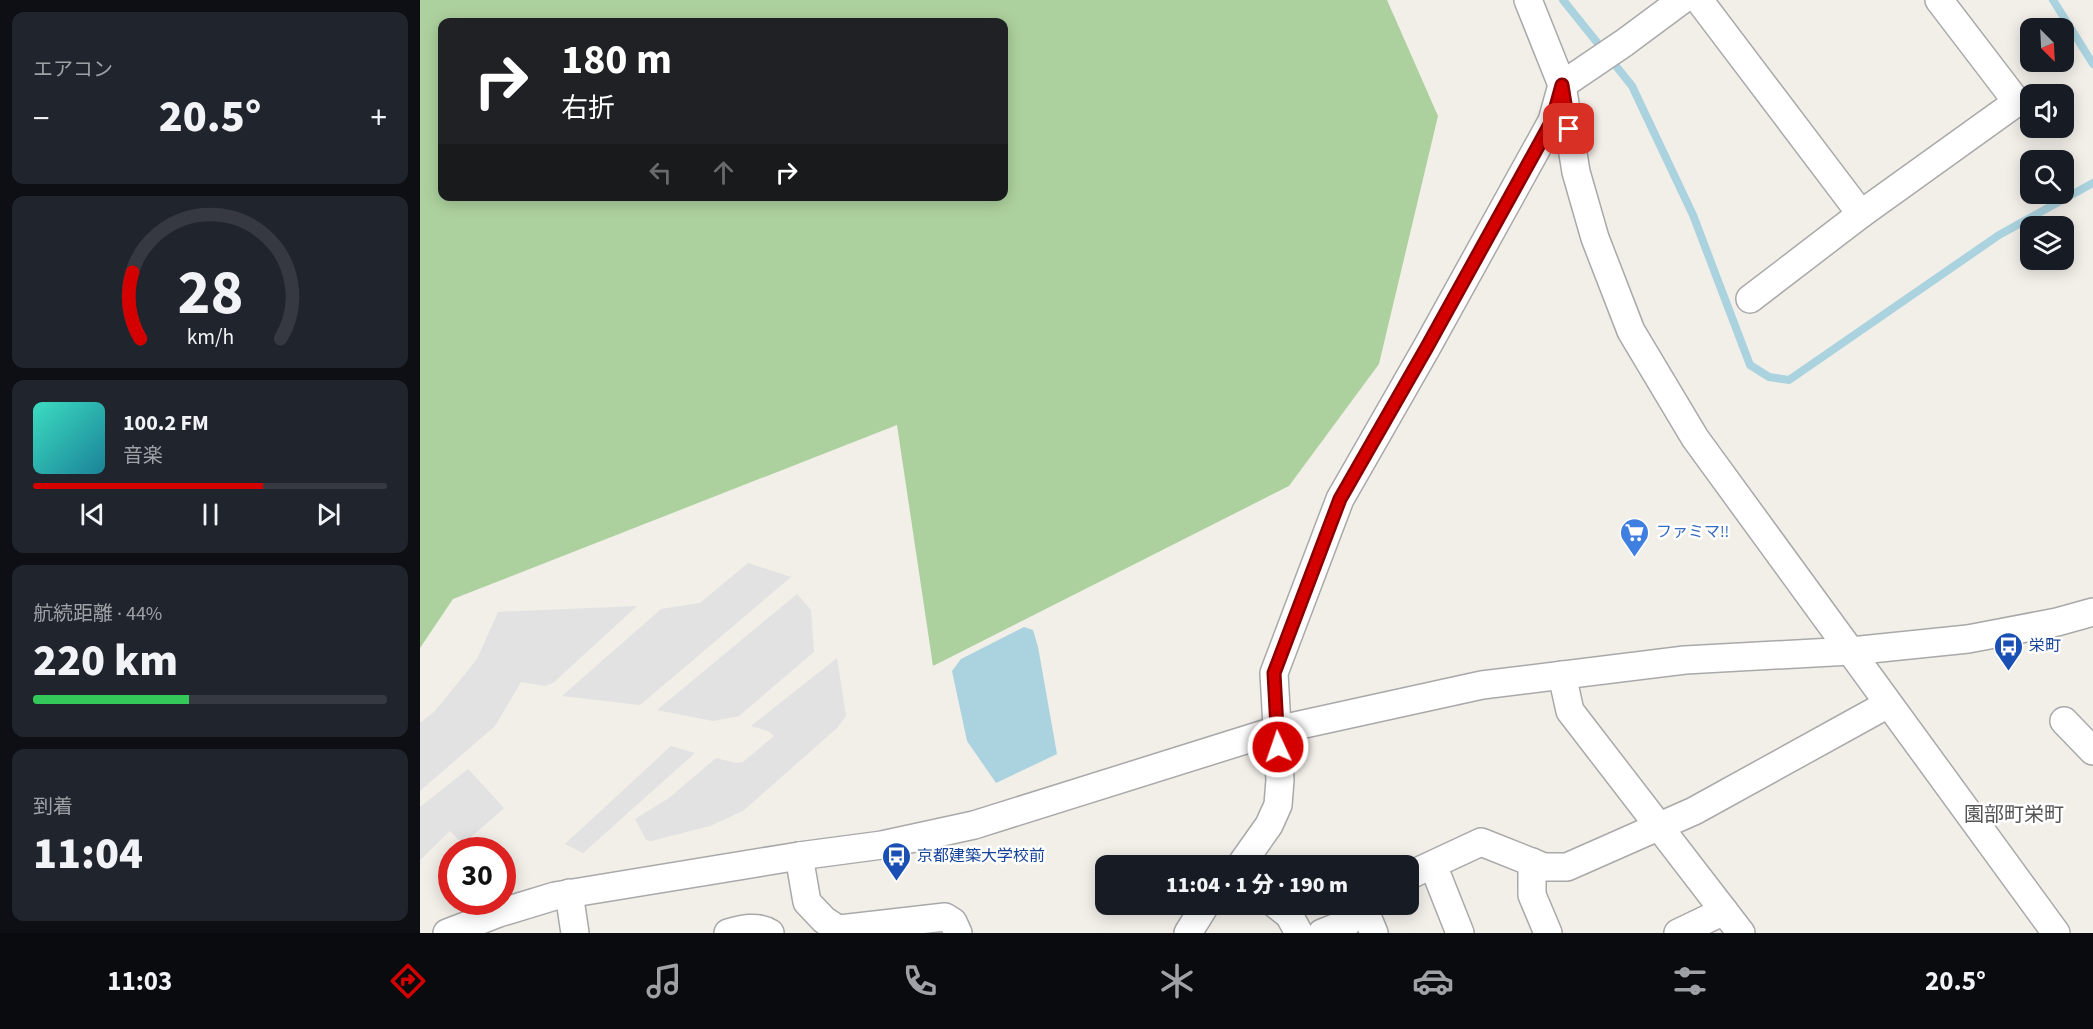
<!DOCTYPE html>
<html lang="ja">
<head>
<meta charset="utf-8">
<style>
	:root { --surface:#171b24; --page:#20242c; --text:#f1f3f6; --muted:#9ea1a6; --line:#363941; --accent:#d40000 }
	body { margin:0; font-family:"Source Sans 3","Noto Sans JP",sans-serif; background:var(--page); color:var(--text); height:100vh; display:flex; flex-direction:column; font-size:22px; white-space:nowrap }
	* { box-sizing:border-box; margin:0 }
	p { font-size:20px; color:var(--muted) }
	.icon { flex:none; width:33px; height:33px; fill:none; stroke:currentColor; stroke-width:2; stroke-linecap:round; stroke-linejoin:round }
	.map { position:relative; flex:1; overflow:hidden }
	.details { display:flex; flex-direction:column; gap:12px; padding:12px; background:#0d0f14; width:420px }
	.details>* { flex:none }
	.guide { position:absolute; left:18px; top:18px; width:570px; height:183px; border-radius:12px; box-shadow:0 3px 15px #0003; background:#202124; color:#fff; overflow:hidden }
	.needle { width:39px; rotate:156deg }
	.controls { position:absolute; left:1600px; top:18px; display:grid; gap:12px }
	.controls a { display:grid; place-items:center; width:54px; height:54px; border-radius:12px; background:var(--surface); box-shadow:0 3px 15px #0003; font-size:30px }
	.speed { position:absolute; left:18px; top:837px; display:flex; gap:12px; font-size:30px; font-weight:700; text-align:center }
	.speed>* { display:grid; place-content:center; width:78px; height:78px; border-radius:50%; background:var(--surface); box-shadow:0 3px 15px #0003; line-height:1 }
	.speed .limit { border:9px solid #d22; background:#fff; color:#111 }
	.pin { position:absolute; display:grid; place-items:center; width:51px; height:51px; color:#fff; margin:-26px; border-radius:12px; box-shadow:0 3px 9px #0006 }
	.me { position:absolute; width:66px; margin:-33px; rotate:357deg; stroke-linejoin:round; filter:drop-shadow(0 0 4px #0008) }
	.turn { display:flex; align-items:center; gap:21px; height:126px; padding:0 24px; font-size:27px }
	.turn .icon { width:78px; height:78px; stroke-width:2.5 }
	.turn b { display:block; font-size:42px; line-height:51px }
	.lanes { display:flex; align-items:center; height:57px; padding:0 24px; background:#0003; justify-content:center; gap:30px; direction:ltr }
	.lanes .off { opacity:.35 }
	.big { font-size:45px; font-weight:800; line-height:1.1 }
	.details .card { flex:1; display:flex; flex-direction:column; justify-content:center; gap:9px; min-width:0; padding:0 21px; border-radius:12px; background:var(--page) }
	.details .dial { align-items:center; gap:0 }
	.dial svg { height:156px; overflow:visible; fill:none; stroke:var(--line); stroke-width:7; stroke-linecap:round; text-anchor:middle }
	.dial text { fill:var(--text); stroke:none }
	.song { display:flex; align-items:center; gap:18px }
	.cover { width:72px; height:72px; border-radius:9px; background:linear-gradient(135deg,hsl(170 70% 55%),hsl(190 70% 35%)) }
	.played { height:6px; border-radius:3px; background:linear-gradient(90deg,var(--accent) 65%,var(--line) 65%) }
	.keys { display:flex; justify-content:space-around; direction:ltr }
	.heat { display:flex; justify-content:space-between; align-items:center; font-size:33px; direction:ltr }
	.charge { height:9px; border-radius:4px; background:linear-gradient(90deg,#34c759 44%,var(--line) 0) }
	.trip { position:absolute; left:675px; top:855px; width:324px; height:60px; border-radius:12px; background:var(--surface); box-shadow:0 3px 15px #0003; font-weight:800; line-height:60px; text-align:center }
	.dock { display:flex; height:96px; justify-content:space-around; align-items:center; background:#090b0e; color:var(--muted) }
	.dock .icon { width:42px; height:42px }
	.dock .on { color:var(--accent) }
	.dock b { font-size:27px; color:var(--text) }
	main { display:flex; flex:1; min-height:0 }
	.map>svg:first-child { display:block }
	.forest { fill:#add19e; fill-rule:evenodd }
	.parking { fill:#e2e2e2 }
	.water { fill:#aad3df }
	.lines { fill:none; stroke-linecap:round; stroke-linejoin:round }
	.stream { stroke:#aad3df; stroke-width:8 }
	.minor-casing { stroke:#a9a9a9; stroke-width:30 }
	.minor { stroke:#fff; stroke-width:27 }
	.route-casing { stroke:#8a0000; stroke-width:15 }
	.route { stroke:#d40000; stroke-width:10 }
	.labels { text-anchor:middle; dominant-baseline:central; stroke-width:5; stroke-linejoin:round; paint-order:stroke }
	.shop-label { font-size:16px; fill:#366cbe; stroke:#fff; text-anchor:start }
	.transit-label { font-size:16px; fill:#164399; stroke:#fff; text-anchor:start }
	.quarter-label { font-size:20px; fill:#555; stroke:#fff }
</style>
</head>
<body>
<main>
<section class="details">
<div class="card"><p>エアコン</p>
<div class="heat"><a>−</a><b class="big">20.5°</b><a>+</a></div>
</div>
<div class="card dial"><svg viewBox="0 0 100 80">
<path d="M14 69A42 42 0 1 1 86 69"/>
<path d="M14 69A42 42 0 0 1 10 35" stroke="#d40000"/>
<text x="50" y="56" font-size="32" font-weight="700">28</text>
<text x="50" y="72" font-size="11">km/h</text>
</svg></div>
<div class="card">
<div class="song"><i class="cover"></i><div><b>100.2 FM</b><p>音楽</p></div></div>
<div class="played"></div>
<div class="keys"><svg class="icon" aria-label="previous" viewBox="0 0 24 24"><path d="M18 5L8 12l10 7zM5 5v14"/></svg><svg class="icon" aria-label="pause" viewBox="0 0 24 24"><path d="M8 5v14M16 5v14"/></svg><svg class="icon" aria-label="next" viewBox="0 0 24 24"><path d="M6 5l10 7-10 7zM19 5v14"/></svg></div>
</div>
<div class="card"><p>航続距離 · 44%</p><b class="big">220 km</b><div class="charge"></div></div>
<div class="card"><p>到着</p><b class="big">11:04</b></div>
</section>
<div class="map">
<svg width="1673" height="933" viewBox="0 0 1673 933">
	<rect width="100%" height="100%" fill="#f2efe9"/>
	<!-- forest -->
	<path class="forest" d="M 0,0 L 967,0 L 1018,116 L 959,364 L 869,486 L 513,666 L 477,425 L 33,599 L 0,648 ZM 22,22 L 584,22 L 584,196 L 22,196 Z"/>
	<!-- parking -->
	<g class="parking">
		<polygon points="328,563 371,577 220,705 142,696 241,609 280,603"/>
		<polygon points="377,594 391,610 394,652 319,716 293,721 237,710"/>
		<polygon points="217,606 133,683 125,686 101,682 75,726 0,791 0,723 15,711 57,659 78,612"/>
		<polygon points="417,658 426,716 417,728 323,811 290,826 231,841 226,840 215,819 249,798 296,758 316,763 323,762 354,736 348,731 331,726"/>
		<polygon points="251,746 275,753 163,853 145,844"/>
		<polygon points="48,769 84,808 43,844 30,831 0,860 0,807"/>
	</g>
	<!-- water -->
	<polygon class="water" points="604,627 613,630 618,647 637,754 576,783 547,741 532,671 541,659"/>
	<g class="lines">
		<!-- stream -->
		<g class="stream">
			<polyline points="1143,0 1212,86 1273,215 1330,365 1349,377 1369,380 1579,235 1673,183"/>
			<polyline points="1633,0 1673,64"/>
		</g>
		<defs>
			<g id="minor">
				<polyline points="1108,0 1142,85 1156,172 1175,238 1211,331 1275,438 1636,933"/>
				<polyline points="1279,0 1441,214"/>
				<polyline points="1330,299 1441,214 1597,102 1519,0"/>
				<polyline points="1142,675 1150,711 1321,933"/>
				<polyline points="1644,721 1673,751"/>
				<polyline points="379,856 387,902 404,920 424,933"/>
				<polyline points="1112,862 1112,895 1128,933"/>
				<polyline points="1013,865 1040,933"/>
				<polyline points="820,866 849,825 858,805 860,780 854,673 920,499 1007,347 1132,121 1142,85 1204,43 1262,0"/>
				<polyline points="988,876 1061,842 1124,867 1147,867 1274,811 1468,704"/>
				<polyline points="149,893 155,933"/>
				<polyline points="855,904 869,915 879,933"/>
				<polyline points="943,906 954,933"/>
				<polyline points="420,929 525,917 533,922 538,933"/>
				<polyline points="27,933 79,913 135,896 379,856 462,845 554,825 857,730 1062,685 1265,660 1431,651 1548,639 1637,622 1673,612"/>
				<path d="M 308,933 C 322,929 337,925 350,933"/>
				<polyline points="768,933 786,904"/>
				<polyline points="902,933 927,923 945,904"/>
				<polyline points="1258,933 1304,911"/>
			</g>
		</defs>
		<!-- minor casing -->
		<use href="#minor" class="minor-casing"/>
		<!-- minor -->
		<use href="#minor" class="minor"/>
	</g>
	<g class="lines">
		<defs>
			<polyline id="route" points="858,747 854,673 920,499 1007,347 1132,121 1142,85 1149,129"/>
		</defs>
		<!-- route casing -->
		<use href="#route" class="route-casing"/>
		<!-- route -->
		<use href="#route" class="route"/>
	</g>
	<!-- icons -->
	<defs>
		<symbol id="supermarket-pin" viewBox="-11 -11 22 30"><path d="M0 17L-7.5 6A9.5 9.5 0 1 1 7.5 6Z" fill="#3f7fe0" stroke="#fff"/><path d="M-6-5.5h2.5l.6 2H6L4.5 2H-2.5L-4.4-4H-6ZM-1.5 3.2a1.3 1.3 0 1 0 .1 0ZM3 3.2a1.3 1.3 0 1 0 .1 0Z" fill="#fff"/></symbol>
		<symbol id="bus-pin" viewBox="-11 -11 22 30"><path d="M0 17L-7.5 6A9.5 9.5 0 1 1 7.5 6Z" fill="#1a4fb4" stroke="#fff"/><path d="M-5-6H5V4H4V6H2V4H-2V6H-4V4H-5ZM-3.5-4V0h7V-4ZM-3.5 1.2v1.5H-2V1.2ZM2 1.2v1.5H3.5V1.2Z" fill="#fff"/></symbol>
	</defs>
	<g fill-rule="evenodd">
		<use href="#supermarket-pin" x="1198" y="516" width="33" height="45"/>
		<use href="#bus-pin" x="1572" y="630" width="33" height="45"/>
		<use href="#bus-pin" x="460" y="840" width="33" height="45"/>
	</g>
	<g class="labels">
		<!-- shop labels -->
		<g class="shop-label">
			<text x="1236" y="532">ファミマ!!</text>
		</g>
		<!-- transit labels -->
		<g class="transit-label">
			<text x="1609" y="646">栄町</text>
			<text x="497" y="856">京都建築大学校前</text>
		</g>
		<!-- quarter labels -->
		<g class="quarter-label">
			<text x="1594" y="815">園部町栄町</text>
		</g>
	</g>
</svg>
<div class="controls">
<a><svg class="needle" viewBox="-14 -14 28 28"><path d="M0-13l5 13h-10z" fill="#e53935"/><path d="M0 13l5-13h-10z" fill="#9ea1a6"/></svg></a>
<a><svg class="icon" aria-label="sound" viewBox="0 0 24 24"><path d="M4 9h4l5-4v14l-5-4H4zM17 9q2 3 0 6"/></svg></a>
<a><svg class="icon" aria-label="search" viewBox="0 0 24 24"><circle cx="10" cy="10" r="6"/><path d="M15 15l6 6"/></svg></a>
<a><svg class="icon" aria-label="layers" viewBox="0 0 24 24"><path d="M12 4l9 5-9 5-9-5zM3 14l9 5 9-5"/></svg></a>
</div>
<div class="speed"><div class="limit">30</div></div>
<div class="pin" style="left:1149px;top:129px;background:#d93025"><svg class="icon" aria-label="arrive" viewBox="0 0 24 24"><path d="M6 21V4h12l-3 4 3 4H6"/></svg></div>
<svg class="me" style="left:858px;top:747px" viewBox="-20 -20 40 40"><circle r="17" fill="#d40000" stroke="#fff" stroke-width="3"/><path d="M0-11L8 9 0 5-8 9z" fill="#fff"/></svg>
<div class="trip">11:04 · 1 分 · 190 m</div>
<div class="guide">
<div class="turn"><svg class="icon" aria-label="right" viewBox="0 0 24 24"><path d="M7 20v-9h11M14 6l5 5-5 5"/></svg><div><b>180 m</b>右折</div></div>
<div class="lanes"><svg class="icon off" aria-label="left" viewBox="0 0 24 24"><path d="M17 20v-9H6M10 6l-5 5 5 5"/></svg><svg class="icon off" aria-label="ahead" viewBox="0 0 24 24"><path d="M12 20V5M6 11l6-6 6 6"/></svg><svg class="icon" aria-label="right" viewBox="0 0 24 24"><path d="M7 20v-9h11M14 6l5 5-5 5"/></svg></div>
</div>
</div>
</main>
<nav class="dock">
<b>11:03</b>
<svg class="icon on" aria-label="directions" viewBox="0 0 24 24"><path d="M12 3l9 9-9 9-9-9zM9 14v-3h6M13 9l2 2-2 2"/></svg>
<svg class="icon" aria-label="music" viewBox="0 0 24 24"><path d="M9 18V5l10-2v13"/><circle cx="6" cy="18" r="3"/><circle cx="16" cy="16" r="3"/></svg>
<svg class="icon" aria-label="phone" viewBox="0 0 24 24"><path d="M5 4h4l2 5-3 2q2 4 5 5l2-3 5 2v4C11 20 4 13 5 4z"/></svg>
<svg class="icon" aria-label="climate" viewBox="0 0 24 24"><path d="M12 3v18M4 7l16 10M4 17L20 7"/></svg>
<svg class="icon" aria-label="car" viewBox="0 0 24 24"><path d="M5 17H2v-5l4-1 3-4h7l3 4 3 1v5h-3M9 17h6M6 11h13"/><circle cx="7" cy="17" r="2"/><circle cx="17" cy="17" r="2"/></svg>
<svg class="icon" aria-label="filters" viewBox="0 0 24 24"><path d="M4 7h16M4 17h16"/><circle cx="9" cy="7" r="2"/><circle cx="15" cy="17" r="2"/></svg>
<b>20.5°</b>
</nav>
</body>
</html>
